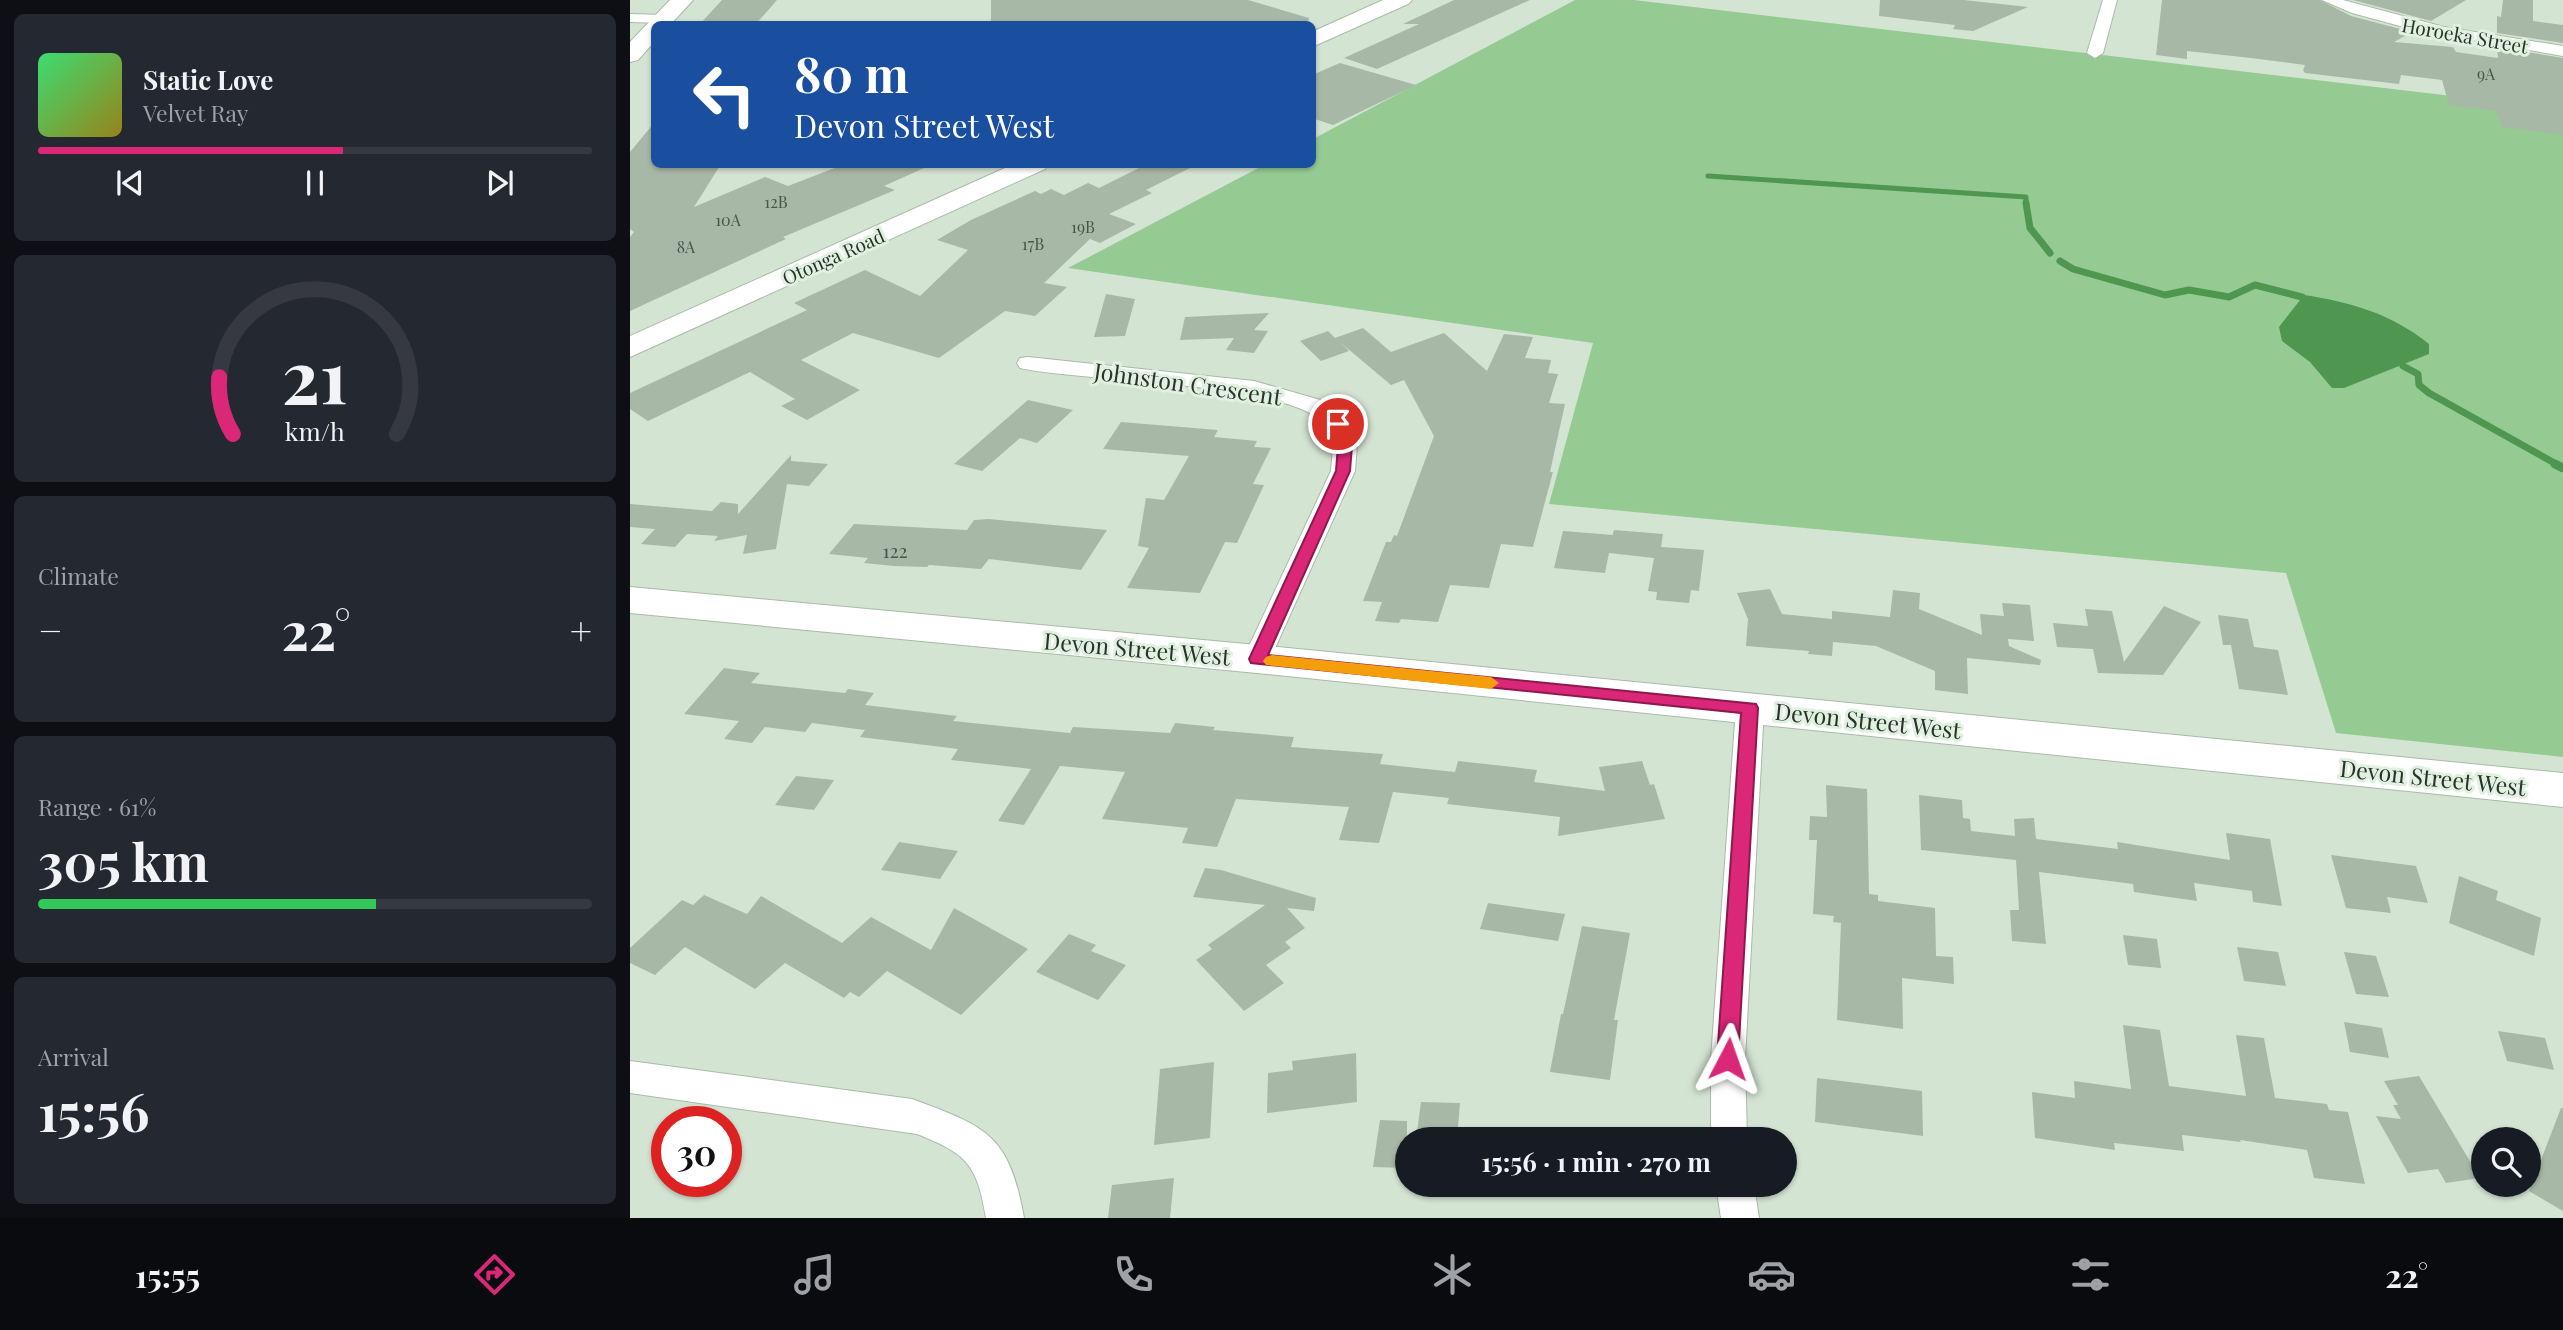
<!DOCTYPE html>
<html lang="en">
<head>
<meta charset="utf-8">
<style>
	:root { --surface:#171b24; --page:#242831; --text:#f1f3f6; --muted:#9ea1a6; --line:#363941; --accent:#db2777 }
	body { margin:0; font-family:"Playfair Display",serif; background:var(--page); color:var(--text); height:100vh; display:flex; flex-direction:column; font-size:26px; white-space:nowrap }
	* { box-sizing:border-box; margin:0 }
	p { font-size:23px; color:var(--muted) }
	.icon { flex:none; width:38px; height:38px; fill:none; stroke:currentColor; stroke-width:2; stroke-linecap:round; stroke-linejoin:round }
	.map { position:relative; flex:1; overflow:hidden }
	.details { display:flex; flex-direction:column; gap:14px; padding:14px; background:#0d0f14; width:630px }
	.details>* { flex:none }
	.banner { position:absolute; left:21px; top:21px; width:665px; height:147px; border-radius:10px; box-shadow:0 2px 5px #0004; background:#1a4fa0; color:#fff; overflow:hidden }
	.fabs { position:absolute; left:1841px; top:1127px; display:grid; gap:14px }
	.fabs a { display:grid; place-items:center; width:70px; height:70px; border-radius:50%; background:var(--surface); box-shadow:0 2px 5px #0004; font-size:35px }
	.speed { position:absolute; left:21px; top:1106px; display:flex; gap:14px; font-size:35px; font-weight:700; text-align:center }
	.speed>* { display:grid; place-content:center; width:91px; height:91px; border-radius:50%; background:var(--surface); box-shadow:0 2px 5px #0004; line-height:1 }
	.speed .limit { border:10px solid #d22; background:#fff; color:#111 }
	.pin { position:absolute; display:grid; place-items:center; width:60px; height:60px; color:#fff; margin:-30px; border:4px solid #fff; border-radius:50%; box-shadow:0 2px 7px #0007 }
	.me { position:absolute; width:77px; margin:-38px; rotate:4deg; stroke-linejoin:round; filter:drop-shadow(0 0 5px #0008) }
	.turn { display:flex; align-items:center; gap:24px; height:147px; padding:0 28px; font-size:32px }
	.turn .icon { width:91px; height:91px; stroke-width:2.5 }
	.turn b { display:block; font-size:49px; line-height:60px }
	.big { font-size:52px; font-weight:700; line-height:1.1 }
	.details .widget { flex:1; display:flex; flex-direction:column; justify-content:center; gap:10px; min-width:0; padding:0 24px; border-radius:10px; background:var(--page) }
	.details .dial { align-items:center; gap:0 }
	.dial svg { height:182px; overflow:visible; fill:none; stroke:var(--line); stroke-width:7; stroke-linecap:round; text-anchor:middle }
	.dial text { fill:var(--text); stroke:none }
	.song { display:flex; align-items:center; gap:21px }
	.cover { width:84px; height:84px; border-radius:10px; background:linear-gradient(135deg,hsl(140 70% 55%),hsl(50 70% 35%)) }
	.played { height:7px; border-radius:4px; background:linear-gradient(90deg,var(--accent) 55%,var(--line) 55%) }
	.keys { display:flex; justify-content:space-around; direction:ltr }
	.heat { display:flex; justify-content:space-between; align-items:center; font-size:38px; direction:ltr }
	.charge { height:10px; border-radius:5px; background:linear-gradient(90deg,#34c759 61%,var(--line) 0) }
	.trip { position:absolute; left:765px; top:1127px; width:402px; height:70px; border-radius:35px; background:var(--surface); box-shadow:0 2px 5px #0004; font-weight:700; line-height:70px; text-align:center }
	.tabs { display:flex; height:112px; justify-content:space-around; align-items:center; background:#090b0e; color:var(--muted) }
	.tabs .icon { width:49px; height:49px }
	.tabs .on { color:var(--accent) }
	.tabs b { font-size:32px; color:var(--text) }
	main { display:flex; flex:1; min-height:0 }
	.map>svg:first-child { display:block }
	.green { fill:#95cb93 }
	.water { fill:#4f9650 }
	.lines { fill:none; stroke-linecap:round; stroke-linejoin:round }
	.stream-far2 { stroke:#4f9650; stroke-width:5 }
	.stream-far1 { stroke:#4f9650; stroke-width:7 }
	.stream { stroke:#4f9650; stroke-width:9 }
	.building { fill:#a8b8a7 }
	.street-casing { stroke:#aabaa9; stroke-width:2 }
	.secondary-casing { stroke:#aabaa9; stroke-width:2 }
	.highway-casing { stroke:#aabaa9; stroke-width:2 }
	.street { fill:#fff; fill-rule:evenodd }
	.secondary { fill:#fff; fill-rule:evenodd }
	.highway { fill:#fff; fill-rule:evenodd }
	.route { fill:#db2777; stroke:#8e194d; stroke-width:2 }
	.slow { fill:#f59e0b }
	.labels { text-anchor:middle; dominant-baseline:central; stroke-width:6; stroke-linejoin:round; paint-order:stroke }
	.far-number-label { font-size:16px; fill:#4a544a }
	.far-street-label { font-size:19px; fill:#2b322b; stroke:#e1f1e0 }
	.number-label { font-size:19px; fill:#4a544a }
	.street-label { font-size:23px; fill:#2b322b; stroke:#e1f1e0 }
</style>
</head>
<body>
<main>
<section class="details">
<div class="widget">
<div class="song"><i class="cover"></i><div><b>Static Love</b><p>Velvet Ray</p></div></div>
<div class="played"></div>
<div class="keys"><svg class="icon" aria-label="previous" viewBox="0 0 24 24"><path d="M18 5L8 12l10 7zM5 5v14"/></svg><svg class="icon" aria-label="pause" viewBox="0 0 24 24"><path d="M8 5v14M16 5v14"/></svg><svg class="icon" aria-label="next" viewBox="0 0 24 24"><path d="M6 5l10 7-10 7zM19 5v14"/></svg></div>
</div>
<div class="widget dial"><svg viewBox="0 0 100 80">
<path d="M14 69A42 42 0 1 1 86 69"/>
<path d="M14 69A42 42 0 0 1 8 44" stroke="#db2777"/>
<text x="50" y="56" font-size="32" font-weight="700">21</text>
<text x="50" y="72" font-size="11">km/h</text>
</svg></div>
<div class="widget"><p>Climate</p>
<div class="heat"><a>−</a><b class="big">22°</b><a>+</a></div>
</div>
<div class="widget"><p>Range · 61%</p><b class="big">305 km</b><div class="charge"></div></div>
<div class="widget"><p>Arrival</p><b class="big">15:56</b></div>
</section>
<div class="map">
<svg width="1933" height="1218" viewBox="0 0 1933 1218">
	<rect width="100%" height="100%" fill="#d4e4d3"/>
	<!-- green -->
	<polygon class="green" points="945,0 1004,0 1933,109 1933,757 1706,733 1656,573 919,504 963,343 438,268 634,165 682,164 683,139"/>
	<!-- water -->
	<path class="water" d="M 1674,295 C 1721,302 1762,314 1799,344 L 1799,354 L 1714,388 L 1702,388 L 1680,362 L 1652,341 L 1649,327 Z"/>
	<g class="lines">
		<!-- stream-far2 -->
		<polyline class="stream-far2" points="1078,176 1396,197 1396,205"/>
		<!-- stream-far1 -->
		<g class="stream-far1">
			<polyline points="1396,203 1400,228 1420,253"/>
			<polyline points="1430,261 1443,269 1535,295 1559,290 1599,297 1625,285 1672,297"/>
			<polyline points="1773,366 1788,374 1789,385 1799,393 1928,465"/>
		</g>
		<!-- stream -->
		<polyline class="stream" points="1925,464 1933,468"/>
	</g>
	<!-- building -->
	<g class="building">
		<polygon points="92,0 147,0 126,24 70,24"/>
		<polygon points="361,0 618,0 679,18 678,24 361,24"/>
		<polygon points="824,0 900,0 747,69 714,58 789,24 773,24"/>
		<polygon points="1250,0 1334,0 1398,7 1343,31 1323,29 1325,25 1249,16"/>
		<polygon points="1532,0 1690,0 1721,16 1782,32 1764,42 1823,47 1826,52 1868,58 1867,47 1933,58 1933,135 1872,127 1866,111 1819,105 1812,80 1771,75 1769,84 1675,73 1673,70 1675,65 1621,58 1557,51 1557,59 1526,55"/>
		<polygon points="1723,0 1836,0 1801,21"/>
		<polygon points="1873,0 1903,0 1903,21 1933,25 1933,43 1867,33 1867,16 1871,17"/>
		<polygon points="710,63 786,85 703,125 682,118 682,75"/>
		<polygon points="24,123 24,164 91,164 64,207 135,177 158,186 215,164 303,164 254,186 265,190 153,237 156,239 0,311 0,237 4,232 0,229 0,152"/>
		<polygon points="517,164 568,164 516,190 522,193 479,214 506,224 470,243 460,239 414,283 437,287 405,316 375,311 309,358 223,333 171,360 230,390 177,420 151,406 165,399 120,372 18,421 0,409 0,393 177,310 164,303 235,270 290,296 338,250 307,240 341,220 405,191 411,194 421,189 434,195 458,183 469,188"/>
		<polygon points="476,294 505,299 495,336 464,337"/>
		<polygon points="639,313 624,330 638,331 624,353 596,350 604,338 550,340 555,317"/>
		<polygon points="733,328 761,352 814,333 857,371 874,334 903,337 895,358 921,360 918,373 928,374 919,403 935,404 920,472 923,472 903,547 871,544 859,588 820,585 808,622 771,619 769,623 745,621 752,602 733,601 756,542 761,542 764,535 767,536 804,436 774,380 761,385 711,343 719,351 691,361 670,341 698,331 705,338"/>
		<polygon points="398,400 443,410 407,443 390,438 352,471 324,464"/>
		<polygon points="491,422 588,430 584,437 627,441 624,447 641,448 623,484 634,485 607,543 595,542 570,593 497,588 519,548 508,546 516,498 534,500 559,456 473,449"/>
		<polygon points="161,455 161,461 198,464 179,486 157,484 146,549 113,554 117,535 84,541 88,536 57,534 45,547 11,544 25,529 0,527 0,504 82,511 91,502 108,504 108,514"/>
		<polygon points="358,519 477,530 451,570 359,559 351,569 299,565 297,567 264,566 234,563 238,558 199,554 224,524 337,530 344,520"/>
		<polygon points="984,530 1033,534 1031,547 1074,550 1069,591 1061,590 1059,603 1026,600 1027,592 1018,591 1024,558 979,553 975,573 924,568 933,531 983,535 981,541"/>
		<polygon points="1140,589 1152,614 1202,619 1202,611 1260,617 1263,590 1290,593 1289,609 1352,635 1350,614 1374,616 1372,603 1400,605 1404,641 1378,639 1379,646 1411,660 1410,665 1337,658 1338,694 1305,690 1305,671 1246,646 1203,642 1202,656 1178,654 1179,651 1116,646 1118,619 1107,593"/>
		<polygon points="1534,606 1571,622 1533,675 1468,673 1463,649 1427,647 1423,623 1458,626 1455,609 1482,611 1494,662"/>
		<polygon points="1588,615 1618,619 1624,647 1648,650 1658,695 1609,689 1601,645 1593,645"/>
		<polygon points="94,668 130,673 121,683 215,693 218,689 244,693 235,705 327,716 323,721 440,733 443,727 540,733 545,723 585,727 583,730 664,737 661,747 753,754 750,764 825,772 828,761 883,767 907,770 904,782 975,791 969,767 1012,761 1020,785 1024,784 1035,819 928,836 930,817 817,804 819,798 763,792 749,843 709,840 719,807 606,799 587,847 552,843 558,828 472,819 495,772 430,766 394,825 368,821 401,769 321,760 328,749 230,737 235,730 182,723 175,732 135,727 122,743 94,739 109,721 54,714"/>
		<polygon points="166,776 204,780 184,810 145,805"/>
		<polygon points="1196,785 1237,789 1239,894 1248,895 1248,901 1305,908 1306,956 1323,957 1324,984 1272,978 1273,1029 1207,1020 1211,923 1203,922 1204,916 1183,914 1187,840 1179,840 1180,816 1197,817"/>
		<polygon points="1289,795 1332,800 1333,818 1340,819 1341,831 1385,836 1384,819 1404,818 1406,839 1488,849 1487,842 1600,860 1596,833 1640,839 1652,906 1623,902 1622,891 1564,883 1567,901 1504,892 1503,884 1409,872 1416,944 1382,941 1380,910 1389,910 1386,860 1291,850"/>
		<polygon points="269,842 328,851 310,879 251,870"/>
		<polygon points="1701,855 1786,866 1798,903 1757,897 1761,913 1716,908"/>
		<polygon points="575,868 591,870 686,898 684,911 657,908 675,928 655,942 661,948 636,965 654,983 614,1011 566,960 582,949 578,945 635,905 563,897"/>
		<polygon points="1829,876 1868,891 1866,900 1911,918 1904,956 1819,923"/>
		<polygon points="74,895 117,914 131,896 212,943 241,917 301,950 324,908 398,949 331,1015 257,971 229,997 220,992 214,998 155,963 125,989 55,947 25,975 0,963 0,948 52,900 63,905"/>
		<polygon points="858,903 935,914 928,941 850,929"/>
		<polygon points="952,926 1000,933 984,1020 988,1020 980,1080 920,1072 931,1014 933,1014"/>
		<polygon points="439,934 466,945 461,951 496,965 468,1000 406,972"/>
		<polygon points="1493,935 1527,939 1531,968 1498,965"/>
		<polygon points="1607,947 1648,952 1656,986 1614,981"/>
		<polygon points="1714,952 1746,956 1759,997 1726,994"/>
		<polygon points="1714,1022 1752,1028 1759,1058 1720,1052"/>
		<polygon points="1493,1025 1530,1030 1539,1086 1616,1096 1606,1035 1634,1038 1645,1098 1697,1104 1699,1110 1718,1112 1735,1184 1684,1178 1677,1150 1610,1140 1611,1142 1552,1135 1554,1151 1484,1143 1485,1150 1405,1138 1402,1092 1445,1098 1444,1081 1501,1089"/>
		<polygon points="1868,1031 1915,1038 1924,1070 1877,1061"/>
		<polygon points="726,1053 727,1102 637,1113 638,1073 663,1070 662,1061"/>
		<polygon points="584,1062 580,1138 524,1145 530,1069"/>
		<polygon points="1789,1076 1850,1178 1816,1183 1808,1169 1778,1173 1746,1116 1771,1119 1763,1105 1768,1105 1754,1081"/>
		<polygon points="1187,1078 1292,1091 1293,1136 1185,1122"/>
		<polygon points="791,1102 830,1103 827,1139 786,1139"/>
		<polygon points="1931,1108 1933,1108 1933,1211 1899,1191"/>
		<polygon points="750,1120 777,1121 777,1168 743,1167"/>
		<polygon points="544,1178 540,1218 478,1218 482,1185"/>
	</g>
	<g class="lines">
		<defs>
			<g id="street">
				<polygon points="1473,0 1487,0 1473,53 1465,58 1457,53"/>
				<polygon points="1692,0 1713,0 1814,27 1933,46 1933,56 1785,30 1722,13"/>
				<polygon points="0,14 34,15 41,19 34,23 0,22"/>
				<path d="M 398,357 L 624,381 L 694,401 L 719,424 L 727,445 L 725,471 L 637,666 L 627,668 L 617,666 L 613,659 L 701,471 C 702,457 705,442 698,429 C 673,381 448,382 390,368 L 387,363 L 390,358 Z"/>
				<polygon points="1120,698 1130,701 1134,708 1115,1059 1117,1139 1081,1139 1081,1059 1106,708 1110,701"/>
				<path d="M 0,1061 L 282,1099 C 357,1127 379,1134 394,1218 L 356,1218 C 347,1164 337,1154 287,1134 L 0,1093 Z"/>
				<polygon points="1086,1185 1124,1185 1129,1218 1091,1218"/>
			</g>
			<g id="secondary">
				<polygon points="753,0 782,0 778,4 682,47 682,32"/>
				<polygon points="384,164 419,164 415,169 0,357 0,336"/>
				<polygon points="0,587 627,645 1933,773 1933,807 627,673 0,613"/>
			</g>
			<polygon id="highway" points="40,0 63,0 41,24 24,24 24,42 8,60 0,62 0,42"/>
		</defs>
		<!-- street casing -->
		<use href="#street" class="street-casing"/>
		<!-- secondary casing -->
		<use href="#secondary" class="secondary-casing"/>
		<!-- highway casing -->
		<use href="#highway" class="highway-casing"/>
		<!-- street -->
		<use href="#street" class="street"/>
		<!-- secondary -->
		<use href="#secondary" class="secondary"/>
		<!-- highway -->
		<use href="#highway" class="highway"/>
	</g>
	<!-- route -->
	<polygon class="route" points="708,420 715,424 722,445 720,471 638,655 1126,704 1128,708 1108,1059 1105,1066 1098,1068 1090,1066 1087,1059 1111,713 621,663 619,659 706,471 708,445 701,424"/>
	<!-- slow -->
	<polygon class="slow" points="642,655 861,677 869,683 861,689 636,665 633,661 636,657"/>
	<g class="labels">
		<!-- far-number labels -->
		<g class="far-number-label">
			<text x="1856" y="73">9A</text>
			<text x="146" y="201">12B</text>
			<text x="98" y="219">10A</text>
			<text x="453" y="226">19B</text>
			<text x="403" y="243">17B</text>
			<text x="56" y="246">8A</text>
		</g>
		<!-- far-street labels -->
		<g class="far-street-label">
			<text transform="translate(1835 35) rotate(10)">Horoeka Street</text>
			<text transform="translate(203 256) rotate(-24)">Otonga Road</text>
		</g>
		<!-- number labels -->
		<g class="number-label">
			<text x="265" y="550">122</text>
		</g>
		<!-- street labels -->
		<g class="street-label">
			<text transform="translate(558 383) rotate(8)">Johnston Crescent</text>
			<text transform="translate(507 648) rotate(5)">Devon Street West</text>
			<text transform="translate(1238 720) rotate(6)">Devon Street West</text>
			<text transform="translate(1803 777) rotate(6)">Devon Street West</text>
		</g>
	</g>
</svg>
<div class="fabs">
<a><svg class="icon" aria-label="search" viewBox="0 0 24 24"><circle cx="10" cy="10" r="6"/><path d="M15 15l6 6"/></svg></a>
</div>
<div class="speed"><div class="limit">30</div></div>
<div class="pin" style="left:708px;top:424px;background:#d93025"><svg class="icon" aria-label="arrive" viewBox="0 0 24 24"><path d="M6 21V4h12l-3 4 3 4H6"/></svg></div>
<svg class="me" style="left:1098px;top:1059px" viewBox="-20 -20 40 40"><path d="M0-17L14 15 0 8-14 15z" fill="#db2777" stroke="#fff" stroke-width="4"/></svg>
<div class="trip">15:56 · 1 min · 270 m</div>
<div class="banner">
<div class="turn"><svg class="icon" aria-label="left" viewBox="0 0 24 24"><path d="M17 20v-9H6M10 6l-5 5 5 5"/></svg><div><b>80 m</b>Devon Street West</div></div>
</div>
</div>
</main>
<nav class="tabs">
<b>15:55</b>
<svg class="icon on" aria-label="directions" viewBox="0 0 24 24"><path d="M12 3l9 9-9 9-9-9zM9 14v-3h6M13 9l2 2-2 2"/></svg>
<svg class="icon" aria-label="music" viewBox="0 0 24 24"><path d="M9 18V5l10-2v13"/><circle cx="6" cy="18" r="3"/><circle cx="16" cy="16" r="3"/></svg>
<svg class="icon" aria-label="phone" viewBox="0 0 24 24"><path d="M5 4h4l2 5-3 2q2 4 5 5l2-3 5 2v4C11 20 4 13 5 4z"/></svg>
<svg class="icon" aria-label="climate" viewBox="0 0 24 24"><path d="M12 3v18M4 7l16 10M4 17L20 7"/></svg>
<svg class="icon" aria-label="car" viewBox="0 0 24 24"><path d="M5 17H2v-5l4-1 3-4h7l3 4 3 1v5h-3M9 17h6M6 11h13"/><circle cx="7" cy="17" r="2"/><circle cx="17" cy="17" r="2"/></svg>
<svg class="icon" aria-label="filters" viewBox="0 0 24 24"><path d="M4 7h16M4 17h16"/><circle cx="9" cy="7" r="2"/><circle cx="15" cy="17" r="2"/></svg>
<b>22°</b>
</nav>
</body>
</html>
